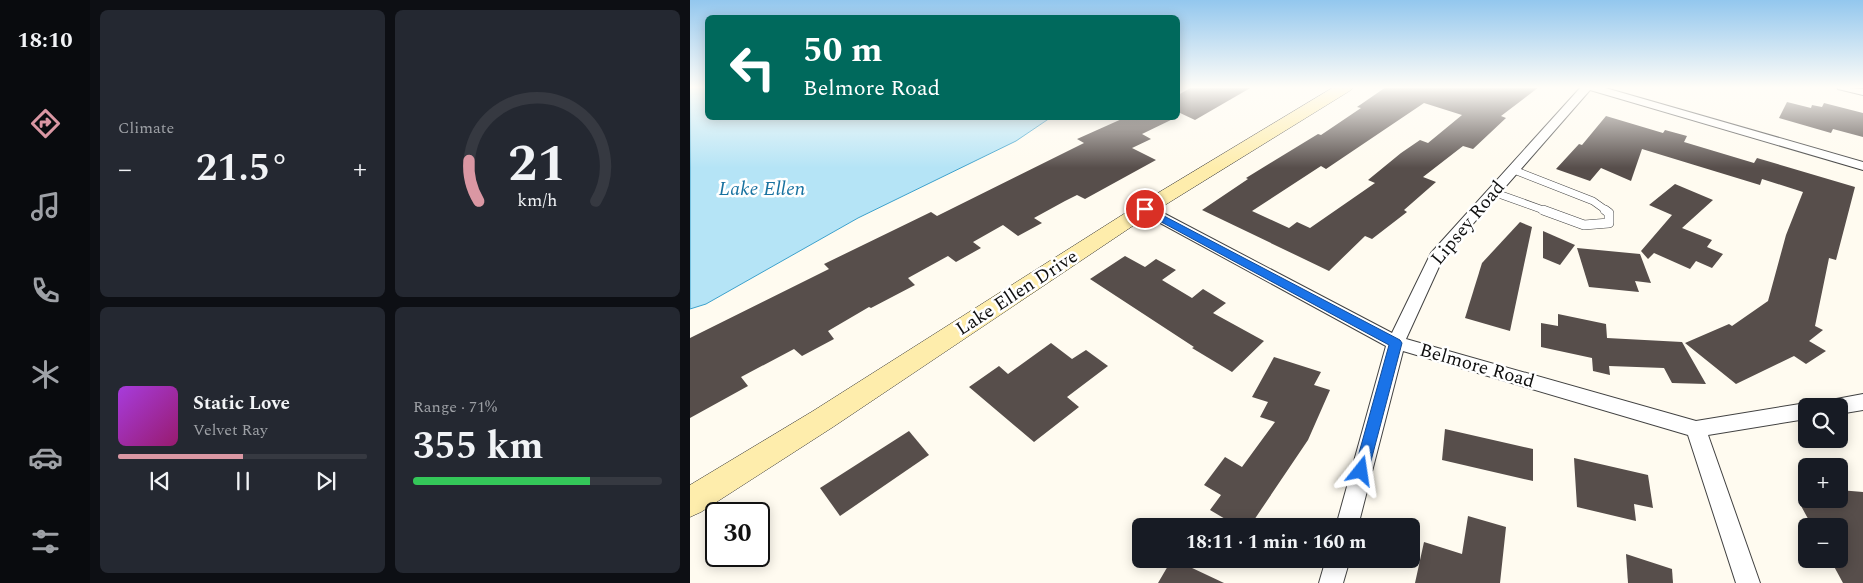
<!DOCTYPE html>
<html lang="en">
<head>
<meta charset="utf-8">
<style>
	:root { --surface:#171b24; --page:#242831; --text:#f1f3f6; --muted:#9ea1a6; --line:#363941; --accent:#da97a3 }
	body { margin:0; font-family:Spectral,serif; background:var(--page); color:var(--text); height:100vh; display:flex; flex-direction:column; font-size:19px; white-space:nowrap }
	* { box-sizing:border-box; margin:0 }
	p { font-size:16px; color:var(--muted) }
	.icon { flex:none; width:28px; height:28px; fill:none; stroke:currentColor; stroke-width:2; stroke-linecap:round; stroke-linejoin:round }
	.map { position:relative; flex:1; overflow:hidden }
	.drawer { display:flex; flex-direction:column; gap:10px; padding:10px; background:#0d0f14; width:600px }
	.drawer>* { flex:none }
	.hud { position:absolute; left:15px; top:15px; width:475px; height:105px; border-radius:8px; box-shadow:0 2px 12px #0003; background:#00695c; color:#fff; overflow:hidden }
	.tools { position:absolute; left:1108px; top:398px; display:grid; gap:10px }
	.tools a { display:grid; place-items:center; width:50px; height:50px; border-radius:8px; background:var(--surface); box-shadow:0 2px 12px #0003; font-size:25px }
	.speed { position:absolute; left:15px; top:502px; display:flex; gap:10px; font-size:25px; font-weight:700; text-align:center }
	.speed>* { display:grid; place-content:center; width:65px; height:65px; border-radius:50%; background:var(--surface); box-shadow:0 2px 12px #0003; line-height:1 }
	.speed .limit { border:2px solid #111; border-radius:8px; background:#fff; color:#111 }
	.pin { position:absolute; display:grid; place-items:center; width:42px; height:42px; color:#fff; margin:-21px; border:2px solid #fff; border-radius:50%; box-shadow:0 1px 5px #0007 }
	.me { position:absolute; width:55px; margin:-28px; rotate:15deg; stroke-linejoin:round; filter:drop-shadow(0 0 4px #0008) }
	.turn { display:flex; align-items:center; gap:18px; height:105px; padding:0 15px; font-size:22px }
	.turn .icon { width:65px; height:65px; stroke-width:2.5 }
	.turn b { display:block; font-size:35px; line-height:42px }
	.big { font-size:38px; font-weight:700; line-height:1.1 }
	.drawer .card { flex:1; display:flex; flex-direction:column; justify-content:center; gap:8px; min-width:0; padding:0 18px; border-radius:8px; background:var(--page) }
	.drawer .dial { align-items:center; gap:0 }
	.dial svg { height:130px; overflow:visible; fill:none; stroke:var(--line); stroke-width:7; stroke-linecap:round; text-anchor:middle }
	.dial text { fill:var(--text); stroke:none }
	.song { display:flex; align-items:center; gap:15px }
	.cover { width:60px; height:60px; border-radius:8px; background:linear-gradient(135deg,hsl(280 70% 55%),hsl(320 70% 35%)) }
	.played { height:5px; border-radius:2px; background:linear-gradient(90deg,var(--accent) 50%,var(--line) 50%) }
	.keys { display:flex; justify-content:space-around; direction:ltr }
	.heat { display:flex; justify-content:space-between; align-items:center; font-size:28px; direction:ltr }
	.charge { height:8px; border-radius:4px; background:linear-gradient(90deg,#34c759 71%,var(--line) 0) }
	.drawer .tiles { flex:1; display:grid; gap:10px; grid-template-columns:repeat(2,1fr) }
	.trip { position:absolute; left:442px; top:518px; width:288px; height:50px; border-radius:8px; background:var(--surface); box-shadow:0 2px 12px #0003; font-weight:700; line-height:50px; text-align:center }
	main { display:flex; flex:1; min-height:0 }
	.tabs { display:flex; flex-direction:column; width:90px; justify-content:space-around; align-items:center; background:#090b0e; color:var(--muted) }
	.tabs .icon { width:35px; height:35px }
	.tabs .current { color:var(--accent) }
	.tabs b { font-size:22px; color:var(--text) }
	.map>svg:first-child { display:block }
	.water { fill:#b5e4f6; stroke:#3da1cc }
	.building { fill:#574e4b; fill-rule:evenodd }
	.lines { fill:none; stroke-linecap:round; stroke-linejoin:round }
	.lane-far1-casing { stroke:#424242; stroke-width:8 }
	.lane-casing { stroke:#424242; stroke-width:10 }
	.street-casing { stroke:#424242; stroke-width:2 }
	.secondary-casing { stroke:#313131; stroke-width:1 }
	.lane-far1 { stroke:#fff; stroke-width:7 }
	.lane { stroke:#fff; stroke-width:9 }
	.street { fill:#fff; fill-rule:evenodd }
	.secondary { fill:#feedac; fill-rule:evenodd }
	.route { fill:#1a73e8; stroke:#114b97 }
	.labels { text-anchor:middle; dominant-baseline:central; stroke-width:5; stroke-linejoin:round; paint-order:stroke }
	.street-label { font-size:19px; fill:#0f0f0f; stroke:#fff }
	.water-label { font-size:20px; font-style:italic; fill:#1872a0; stroke:#fff }
</style>
</head>
<body>
<main>
<nav class="tabs">
<b>18:10</b>
<svg class="icon current" aria-label="directions" viewBox="0 0 24 24"><path d="M12 3l9 9-9 9-9-9zM9 14v-3h6M13 9l2 2-2 2"/></svg>
<svg class="icon" aria-label="music" viewBox="0 0 24 24"><path d="M9 18V5l10-2v13"/><circle cx="6" cy="18" r="3"/><circle cx="16" cy="16" r="3"/></svg>
<svg class="icon" aria-label="phone" viewBox="0 0 24 24"><path d="M5 4h4l2 5-3 2q2 4 5 5l2-3 5 2v4C11 20 4 13 5 4z"/></svg>
<svg class="icon" aria-label="climate" viewBox="0 0 24 24"><path d="M12 3v18M4 7l16 10M4 17L20 7"/></svg>
<svg class="icon" aria-label="car" viewBox="0 0 24 24"><path d="M5 17H2v-5l4-1 3-4h7l3 4 3 1v5h-3M9 17h6M6 11h13"/><circle cx="7" cy="17" r="2"/><circle cx="17" cy="17" r="2"/></svg>
<svg class="icon" aria-label="filters" viewBox="0 0 24 24"><path d="M4 7h16M4 17h16"/><circle cx="9" cy="7" r="2"/><circle cx="15" cy="17" r="2"/></svg>
</nav>
<section class="drawer">
<div class="tiles">
<div class="card"><p>Climate</p>
<div class="heat"><a>−</a><b class="big">21.5°</b><a>+</a></div>
</div>
<div class="card dial"><svg viewBox="0 0 100 80">
<path d="M14 69A42 42 0 1 1 86 69"/>
<path d="M14 69A42 42 0 0 1 8 44" stroke="#da97a3"/>
<text x="50" y="56" font-size="32" font-weight="700">21</text>
<text x="50" y="72" font-size="11">km/h</text>
</svg></div>
<div class="card">
<div class="song"><i class="cover"></i><div><b>Static Love</b><p>Velvet Ray</p></div></div>
<div class="played"></div>
<div class="keys"><svg class="icon" aria-label="previous" viewBox="0 0 24 24"><path d="M18 5L8 12l10 7zM5 5v14"/></svg><svg class="icon" aria-label="pause" viewBox="0 0 24 24"><path d="M8 5v14M16 5v14"/></svg><svg class="icon" aria-label="next" viewBox="0 0 24 24"><path d="M6 5l10 7-10 7zM19 5v14"/></svg></div>
</div>
<div class="card"><p>Range · 71%</p><b class="big">355 km</b><div class="charge"></div></div>
</div>
</section>
<div class="map">
<svg width="1173" height="583" viewBox="0 0 1173 583">
	<rect width="100%" height="100%" fill="#fffbf0"/>
	<!-- water -->
	<polygon class="water" points="0,87 17,87 18,118 360,118 326,141 168,218 16,304 0,309"/>
	<!-- building -->
	<g class="building">
		<polygon points="502,87 562,87 505,120 488,112 488,95"/>
		<path d="M 696,87 L 849,87 L 811,116 L 816,118 L 783,149 L 773,146 L 733,177 L 746,182 L 714,210 L 717,212 L 682,239 L 675,236 L 639,271 L 512,210 L 558,179 L 556,178 L 628,134 L 631,135 L 671,108 L 667,107 ZM 734,103 L 772,115 L 738,143 L 730,140 L 711,153 L 678,180 L 685,183 L 620,228 L 607,222 L 599,228 L 562,211 L 631,166 L 636,169 Z"/>
		<polygon points="1097,102 1121,108 1122,105 1132,107 1134,103 1173,113 1173,137 1143,129 1141,133 1089,118"/>
		<polygon points="916,116 973,133 975,130 997,136 994,142 1064,163 1067,158 1165,187 1146,260 1139,258 1125,326 1133,330 1119,341 1136,351 1116,364 1104,356 1046,384 995,343 1039,324 1042,326 1078,301 1096,235 1113,192 1072,179 1070,185 952,149 941,181 911,168 900,181 866,169 889,144 892,145"/>
		<polygon points="434,118 485,118 452,134 461,139 442,148 466,160 395,199 387,195 375,201 344,218 352,223 328,236 313,225 283,242 291,248 266,262 258,256 218,278 225,285 181,308 179,307 138,331 144,339 112,356 104,349 51,377 58,386 0,418 0,338 139,269 134,264 241,212 247,216 394,143 387,139"/>
		<polygon points="985,184 1023,200 992,228 1022,240 1017,247 1033,254 1022,268 1006,261 1000,269 964,253 958,259 951,251 982,215 959,205"/>
		<polygon points="830,222 842,227 820,331 775,318 792,263"/>
		<polygon points="853,231 885,245 870,265 853,258"/>
		<polygon points="887,248 950,254 961,283 945,281 949,292 899,287"/>
		<polygon points="435,256 455,267 466,259 486,270 472,280 502,298 513,289 536,303 523,313 574,341 542,372 502,348 504,347 400,279"/>
		<polygon points="868,314 916,324 917,338 992,342 1016,384 982,383 974,368 919,366 920,375 903,371 902,358 851,347 851,323 868,326"/>
		<polygon points="361,343 382,359 396,350 418,366 377,397 389,407 344,442 279,387 309,366 318,374"/>
		<polygon points="584,357 631,372 624,385 640,390 618,440 560,526 547,526 520,510 531,495 514,485 535,457 552,467 585,422 570,417 578,402 562,397"/>
		<polygon points="755,429 843,449 843,481 752,460"/>
		<polygon points="219,431 239,455 150,516 130,488"/>
		<polygon points="884,458 958,475 963,508 944,504 946,521 887,507"/>
		<polygon points="1149,490 1173,492 1173,583 1153,583 1140,559 1149,559 1149,526 1122,526 1110,504 1130,506 1126,499 1149,499"/>
		<polygon points="778,516 816,527 810,583 725,583 734,542 772,554"/>
		<polygon points="936,554 982,569 983,583 938,583"/>
		<polygon points="482,559 505,559 500,567 534,583 468,583"/>
	</g>
	<g class="lines">
		<defs>
			<g id="lane-far1">
				<polyline points="824,170 903,201 917,211"/>
				<polyline points="803,192 856,211"/>
			</g>
			<polyline id="lane" points="853,210 894,225 919,223 919,213 915,210"/>
			<g id="street">
				<polygon points="891,87 912,87 1173,162 1173,170 900,90 753,258 716,339 1006,421 1116,403 1123,405 1116,406 1116,419 1018,435 1070,583 1046,583 998,435 713,351 668,526 646,526 696,346 450,212 448,209 455,205 460,206 702,333 741,253"/>
				<polygon points="1147,87 1173,89 1173,95 1148,89"/>
				<polygon points="1173,394 1173,410 1149,414 1149,406 1138,406 1141,400"/>
				<polygon points="636,559 660,559 653,583 629,583"/>
			</g>
			<polygon id="secondary" points="644,87 663,87 661,90 462,213 143,427 11,512 0,517 0,485 123,411 448,205"/>
		</defs>
		<!-- lane-far1 casing -->
		<use href="#lane-far1" class="lane-far1-casing"/>
		<!-- lane casing -->
		<use href="#lane" class="lane-casing"/>
		<!-- street casing -->
		<use href="#street" class="street-casing"/>
		<!-- secondary casing -->
		<use href="#secondary" class="secondary-casing"/>
		<!-- lane-far1 -->
		<use href="#lane-far1" class="lane-far1"/>
		<!-- lane -->
		<use href="#lane" class="lane"/>
		<!-- street -->
		<use href="#street" class="street"/>
		<!-- secondary -->
		<use href="#secondary" class="secondary"/>
	</g>
	<!-- sky -->
	<linearGradient id="sky" x2="0" y2="1"><stop stop-color="#93c7ee"/><stop offset="0.52" stop-color="#fffdf8"/><stop offset="1" stop-color="#fffdf8" stop-opacity="0"/></linearGradient>
	<rect width="1173" height="168" fill="url(#sky)"/>
	<!-- route -->
	<polygon class="route" points="455,206 710,340 712,343 677,476 671,478 666,476 664,471 699,345 451,211 451,207"/>
	<g class="labels">
		<!-- street labels -->
		<g class="street-label">
			<text transform="translate(778 223) rotate(-50)">Lipsey Road</text>
			<text transform="translate(327 293) rotate(-33)">Lake Ellen Drive</text>
			<text transform="translate(787 366) rotate(16)">Belmore Road</text>
		</g>
		<!-- water labels -->
		<g class="water-label">
			<text x="72" y="189">Lake Ellen</text>
		</g>
	</g>
</svg>
<div class="tools">
<a><svg class="icon" aria-label="search" viewBox="0 0 24 24"><circle cx="10" cy="10" r="6"/><path d="M15 15l6 6"/></svg></a>
<a>+</a>
<a>−</a>
</div>
<div class="speed"><div class="limit">30</div></div>
<div class="pin" style="left:455px;top:209px;background:#d93025"><svg class="icon" aria-label="arrive" viewBox="0 0 24 24"><path d="M6 21V4h12l-3 4 3 4H6"/></svg></div>
<svg class="me" style="left:671px;top:471px" viewBox="-20 -20 40 40"><path d="M0-17L14 15 0 8-14 15z" fill="#1a73e8" stroke="#fff" stroke-width="4"/></svg>
<div class="trip">18:11 · 1 min · 160 m</div>
<div class="hud">
<div class="turn"><svg class="icon" aria-label="left" viewBox="0 0 24 24"><path d="M17 20v-9H6M10 6l-5 5 5 5"/></svg><div><b>50 m</b>Belmore Road</div></div>
</div>
</div>
</main>
</body>
</html>
